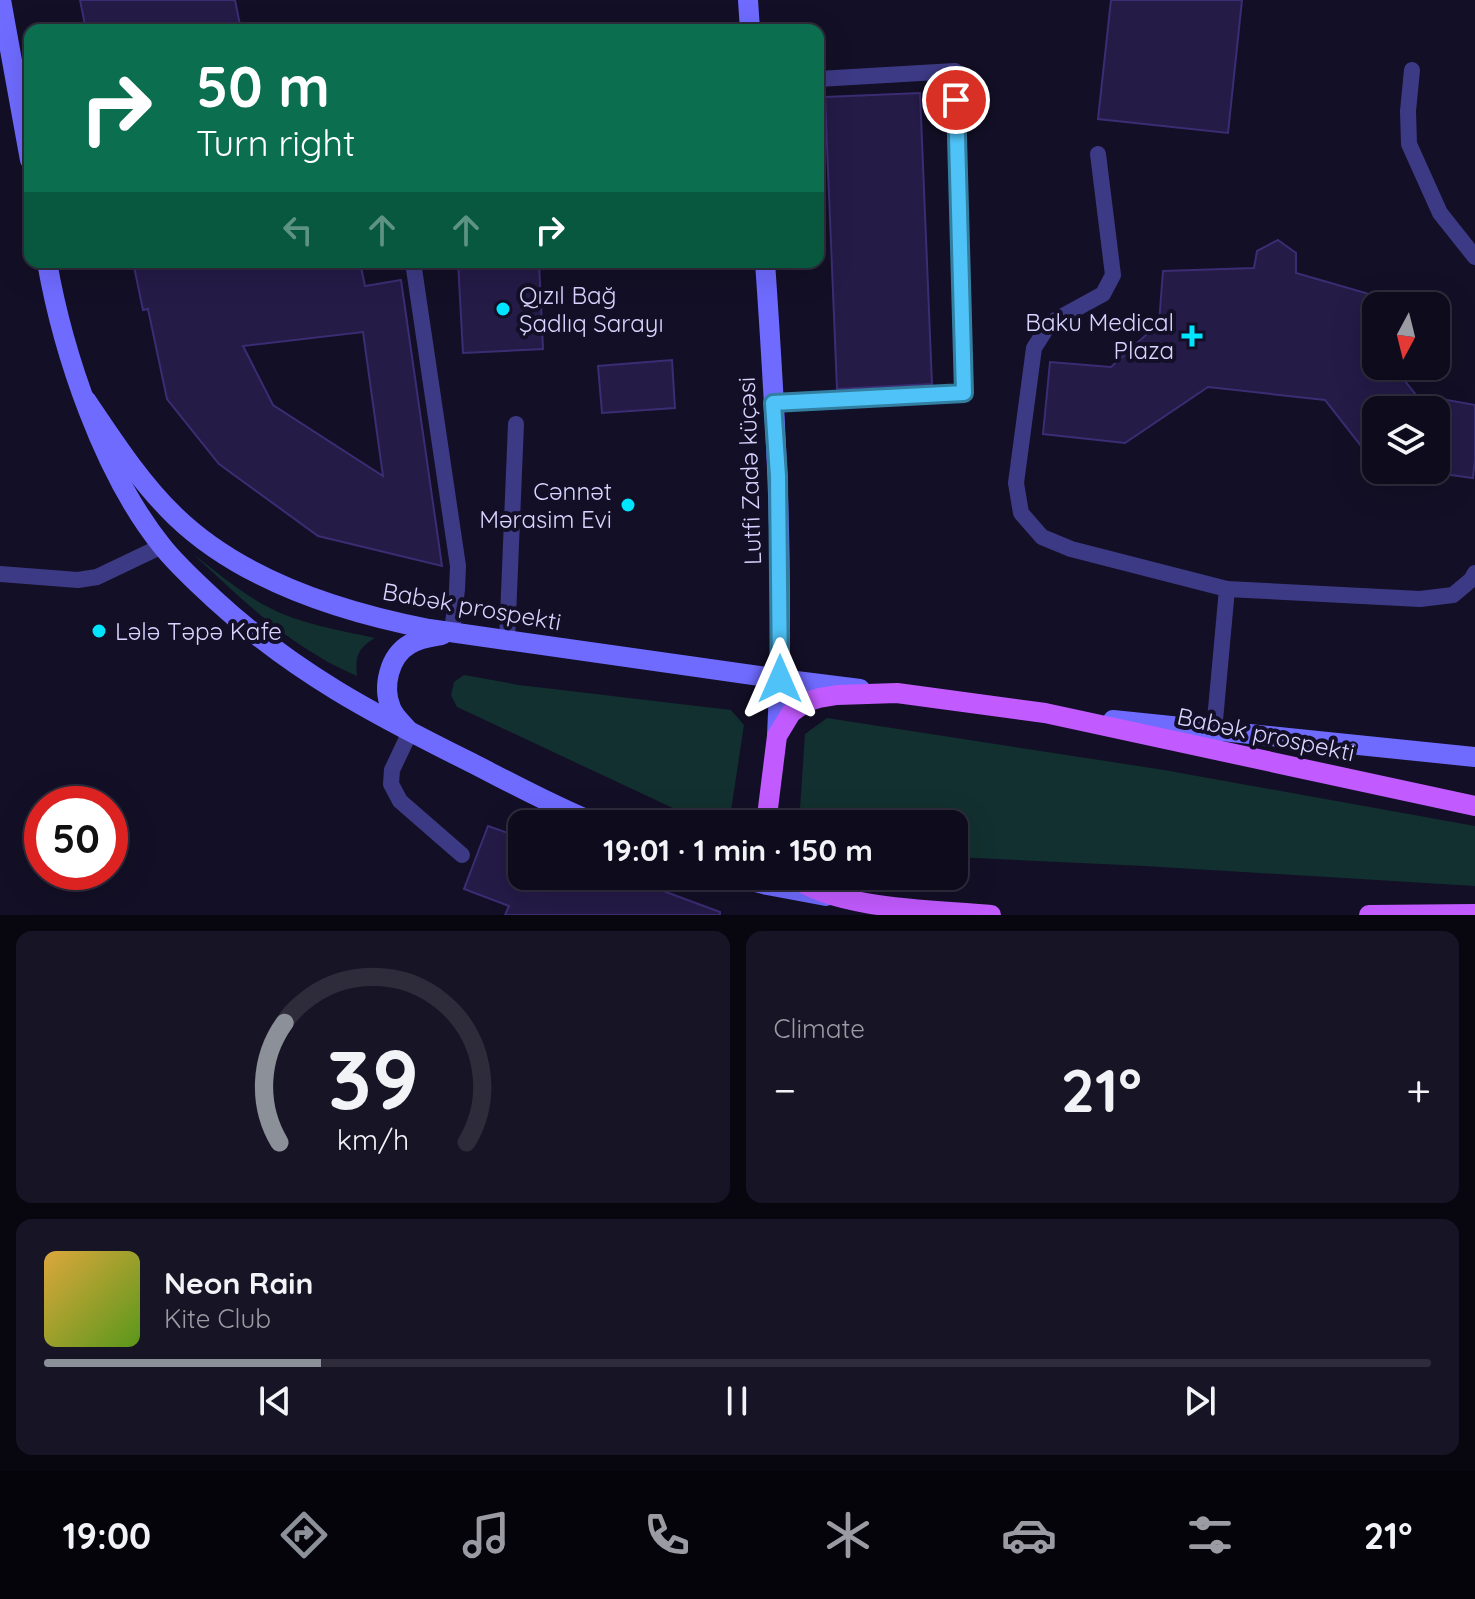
<!DOCTYPE html>
<html lang="en">
<head>
<meta charset="utf-8">
<style>
	:root { --surface:#0e0b1c; --page:#171425; --text:#f1f3f6; --muted:#9b9ba3; --line:#2e2b3b; --accent:#8c9099 }
	body { margin:0; font-family:Quicksand,sans-serif; background:var(--page); color:var(--text); height:100vh; display:flex; flex-direction:column; font-size:30px; white-space:nowrap }
	* { box-sizing:border-box; margin:0 }
	p { font-size:26px; color:var(--muted) }
	.icon { flex:none; width:44px; height:44px; fill:none; stroke:currentColor; stroke-width:2; stroke-linecap:round; stroke-linejoin:round }
	.map { position:relative; height:915px; overflow:hidden }
	.side { display:flex; flex-direction:column; gap:16px; padding:16px; background:#08060f; flex:1 }
	.side>* { flex:none }
	.guide { position:absolute; left:24px; top:24px; width:800px; height:244px; border-radius:16px; box-shadow:0 8px 32px #0002,0 0 0 2px var(--line); background:#0b6e4f; color:#fff; overflow:hidden }
	.needle { width:52px; rotate:187deg }
	.buttons { position:absolute; left:1362px; top:292px; display:grid; gap:16px }
	.buttons a { display:grid; place-items:center; width:88px; height:88px; border-radius:16px; background:var(--surface); box-shadow:0 8px 32px #0002,0 0 0 2px var(--line); font-size:40px }
	.speed { position:absolute; left:24px; top:786px; display:flex; gap:16px; font-size:40px; font-weight:700; text-align:center }
	.speed>* { display:grid; place-content:center; width:104px; height:104px; border-radius:50%; background:var(--surface); box-shadow:0 8px 32px #0002,0 0 0 2px var(--line); line-height:1 }
	.speed .limit { border:12px solid #d22; background:#fff; color:#111 }
	.pin { position:absolute; display:grid; place-items:center; width:68px; height:68px; color:#fff; margin:-34px; border:4px solid #fff; border-radius:50%; box-shadow:0 2px 8px #0007 }
	.me { position:absolute; width:88px; margin:-44px; rotate:0deg; stroke-linejoin:round; filter:drop-shadow(0 0 6px #0008) }
	.turn { display:flex; align-items:center; gap:28px; height:168px; padding:0 40px; font-size:36px }
	.turn .icon { width:104px; height:104px; stroke-width:2.5 }
	.turn b { display:block; font-size:56px; line-height:68px }
	.lanes { display:flex; align-items:center; height:76px; padding:0 40px; background:#0003; justify-content:center; gap:40px; direction:ltr }
	.lanes .off { opacity:.35 }
	.big { font-size:60px; font-weight:800; line-height:1.1 }
	.side .card { flex:1; display:flex; flex-direction:column; justify-content:center; gap:12px; min-width:0; padding:0 28px; border-radius:16px; background:var(--page) }
	.side .dial { align-items:center; gap:0 }
	.dial svg { height:208px; overflow:visible; fill:none; stroke:var(--line); stroke-width:7; stroke-linecap:round; text-anchor:middle }
	.dial text { fill:var(--text); stroke:none }
	.song { display:flex; align-items:center; gap:24px }
	.cover { width:96px; height:96px; border-radius:12px; background:linear-gradient(135deg,hsl(40 70% 55%),hsl(90 70% 35%)) }
	.played { height:8px; border-radius:4px; background:linear-gradient(90deg,var(--accent) 20%,var(--line) 20%) }
	.keys { display:flex; justify-content:space-around; direction:ltr }
	.heat { display:flex; justify-content:space-between; align-items:center; font-size:44px; direction:ltr }
	.side .tiles { flex:1; display:grid; gap:16px; grid-template-columns:1fr 1fr }
	.card:last-child { grid-column:span 2 }
	.trip { position:absolute; left:508px; top:810px; width:460px; height:80px; border-radius:16px; background:var(--surface); box-shadow:0 8px 32px #0002,0 0 0 2px var(--line); font-weight:800; line-height:80px; text-align:center }
	.dock { display:flex; height:128px; justify-content:space-around; align-items:center; background:#06040b; color:var(--muted) }
	.dock .icon { width:56px; height:56px }
	.dock .on { color:var(--accent) }
	.dock b { font-size:36px; color:var(--text) }
	.map>svg:first-child { display:block }
	.green { fill:#12302f }
	.building { fill:#241b47; stroke:#3b2d73; stroke-width:2; fill-rule:evenodd }
	.lines { fill:none; stroke-linecap:round; stroke-linejoin:round }
	.service { stroke:#3d3a85; stroke-width:16 }
	.secondary { stroke:#6f6bff; stroke-width:20 }
	.primary { stroke:#c25bff; stroke-width:20 }
	.route-casing { stroke:#337fa1; stroke-width:20 }
	.route { stroke:#4fc3f7; stroke-width:14 }
	.poi-dot { fill:#00e5ff; stroke:#130f26; stroke-width:3 }
	.labels { text-anchor:middle; dominant-baseline:central; stroke-width:8; stroke-linejoin:round; paint-order:stroke }
	.poi-label { font-size:24px; fill:#d9d4ff; stroke:#130f26; text-anchor:start }
	.street-label { font-size:24px; fill:#d9d4ff; stroke:#130f26 }
</style>
</head>
<body>
<div class="map">
<svg width="1475" height="915" viewBox="0 0 1475 915">
	<rect width="100%" height="100%" fill="#130f26"/>
	<!-- green -->
	<g class="green">
		<path d="M 192,553 C 216,572 240,592 268,607 C 300,624 339,630 375,638 C 358,648 355,656 357,676 C 344,670 330,664 318,656 C 271,629 231,589 192,553 Z"/>
		<polygon points="464,675 519,685 731,710 744,725 729,824 707,824 457,707 451,695 454,682"/>
		<polygon points="827,718 1164,770 1475,826 1475,886 1144,866 954,857 954,824 799,824 805,734"/>
	</g>
	<!-- building -->
	<g class="building">
		<polygon points="80,0 235,0 241,30 86,30"/>
		<polygon points="1111,0 1242,0 1228,133 1098,119"/>
		<polygon points="920,93 932,384 837,389 825,97"/>
		<polygon points="1278,240 1296,253 1296,273 1376,296 1376,366 1393,366 1428,410 1376,410 1376,465 1325,400 1208,387 1125,443 1043,434 1050,362 1111,367 1159,323 1163,271 1254,268 1257,251"/>
		<path d="M 133,262 L 360,262 L 365,286 L 401,280 L 442,566 L 318,536 L 219,464 L 167,399 L 148,309 L 143,310 ZM 363,332 L 383,476 L 273,405 L 243,346 Z"/>
		<polygon points="458,262 539,262 543,349 463,353"/>
		<polygon points="672,360 675,408 602,413 598,366"/>
		<polygon points="1436,398 1475,405 1475,458 1473,478 1436,473"/>
		<polygon points="488,826 522,838 522,876 623,876 720,912 720,915 505,915 509,906 464,889"/>
	</g>
	<g class="lines">
		<!-- service -->
		<g class="service">
			<polyline points="1412,70 1408,111 1409,144 1440,213 1475,257"/>
			<polyline points="1098,154 1113,275 1103,294 1050,323 1034,348 1016,483 1021,513 1042,537 1071,549 1227,589"/>
			<polyline points="413,262 458,566 457,589 452,633"/>
			<polyline points="773,403 964,393 955,71 818,79"/>
			<polyline points="0,574 78,580 97,577 162,546"/>
			<polyline points="507,641 516,424"/>
			<polyline points="1214,731 1227,589 1420,599 1453,595 1471,580 1475,573"/>
			<polyline points="410,732 392,770 391,784 400,801 462,855"/>
		</g>
		<!-- secondary -->
		<g class="secondary">
			<polyline points="1,0 30,160"/>
			<polyline points="748,0 750,30"/>
			<path d="M 47,262 C 63,353 103,473 162,546 C 177,565 195,581 213,598 C 293,672 375,715 472,763 C 513,784 555,807 598,824"/>
			<path d="M 765,262 C 776,419 785,578 777,736"/>
			<path d="M 86,400 C 113,440 140,482 175,516 C 241,580 341,612 429,629 L 780,679 L 860,689"/>
			<polyline points="1113,720 1475,757"/>
			<path d="M 407,729 C 402,723 394,716 391,708 C 382,687 389,656 410,644 C 420,638 431,637 442,635"/>
			<polyline points="733,876 767,885 826,896"/>
		</g>
		<!-- primary -->
		<g class="primary">
			<polyline points="766,824 777,736 791,713 806,702 819,698 837,695 897,693 1045,713 1475,806"/>
			<path d="M 792,876 C 835,910 938,910 991,915"/>
			<polyline points="1369,915 1475,914"/>
		</g>
	</g>
	<g class="lines">
		<defs>
			<polyline id="route" points="780,679 778,476 773,403 964,393 956,100"/>
		</defs>
		<!-- route casing -->
		<use href="#route" class="route-casing"/>
		<!-- route -->
		<use href="#route" class="route"/>
	</g>
	<!-- markers -->
	<g class="poi-dot">
		<circle cx="503" cy="309" r="8"/>
		<path d="M1188 324h8v8h8v8h-8v8h-8v-8h-8v-8h8z"/>
		<circle cx="628" cy="505" r="8"/>
		<circle cx="99" cy="631" r="8"/>
	</g>
	<g class="labels">
		<!-- poi labels -->
		<g class="poi-label">
			<text x="519" y="295">Qızıl Bağ<tspan x="519" dy="28">Şadlıq Sarayı</tspan></text>
			<text x="1174" y="322" text-anchor="end">Baku Medical<tspan x="1174" dy="28">Plaza</tspan></text>
			<text x="612" y="491" text-anchor="end">Cənnət<tspan x="612" dy="28">Mərasim Evi</tspan></text>
			<text x="115" y="631">Lələ Təpə Kafe</text>
		</g>
		<!-- street labels -->
		<g class="street-label">
			<text transform="translate(749 471) rotate(-92)">Lutfi Zadə küçəsi</text>
			<text transform="translate(472 606) rotate(10)">Babək prospekti</text>
			<text transform="translate(1266 734) rotate(12)">Babək prospekti</text>
		</g>
	</g>
</svg>
<div class="buttons">
<a><svg class="needle" viewBox="-14 -14 28 28"><path d="M0-13l5 13h-10z" fill="#e53935"/><path d="M0 13l5-13h-10z" fill="#9b9ba3"/></svg></a>
<a><svg class="icon" aria-label="layers" viewBox="0 0 24 24"><path d="M12 4l9 5-9 5-9-5zM3 14l9 5 9-5"/></svg></a>
</div>
<div class="speed"><div class="limit">50</div></div>
<div class="pin" style="left:956px;top:100px;background:#d93025"><svg class="icon" aria-label="arrive" viewBox="0 0 24 24"><path d="M6 21V4h12l-3 4 3 4H6"/></svg></div>
<svg class="me" style="left:780px;top:679px" viewBox="-20 -20 40 40"><path d="M0-17L14 15 0 8-14 15z" fill="#4fc3f7" stroke="#fff" stroke-width="4"/></svg>
<div class="trip">19:01 · 1 min · 150 m</div>
<div class="guide">
<div class="turn"><svg class="icon" aria-label="right" viewBox="0 0 24 24"><path d="M7 20v-9h11M14 6l5 5-5 5"/></svg><div><b>50 m</b>Turn right</div></div>
<div class="lanes"><svg class="icon off" aria-label="left" viewBox="0 0 24 24"><path d="M17 20v-9H6M10 6l-5 5 5 5"/></svg><svg class="icon off" aria-label="ahead" viewBox="0 0 24 24"><path d="M12 20V5M6 11l6-6 6 6"/></svg><svg class="icon off" aria-label="ahead" viewBox="0 0 24 24"><path d="M12 20V5M6 11l6-6 6 6"/></svg><svg class="icon" aria-label="right" viewBox="0 0 24 24"><path d="M7 20v-9h11M14 6l5 5-5 5"/></svg></div>
</div>
</div>
<section class="side">
<div class="tiles">
<div class="card dial"><svg viewBox="0 0 100 80">
<path d="M14 69A42 42 0 1 1 86 69"/>
<path d="M14 69A42 42 0 0 1 16 23" stroke="#8c9099"/>
<text x="50" y="56" font-size="32" font-weight="700">39</text>
<text x="50" y="72" font-size="11">km/h</text>
</svg></div>
<div class="card"><p>Climate</p>
<div class="heat"><a>−</a><b class="big">21°</b><a>+</a></div>
</div>
<div class="card">
<div class="song"><i class="cover"></i><div><b>Neon Rain</b><p>Kite Club</p></div></div>
<div class="played"></div>
<div class="keys"><svg class="icon" aria-label="previous" viewBox="0 0 24 24"><path d="M18 5L8 12l10 7zM5 5v14"/></svg><svg class="icon" aria-label="pause" viewBox="0 0 24 24"><path d="M8 5v14M16 5v14"/></svg><svg class="icon" aria-label="next" viewBox="0 0 24 24"><path d="M6 5l10 7-10 7zM19 5v14"/></svg></div>
</div>
</div>
</section>
<nav class="dock">
<b>19:00</b>
<svg class="icon on" aria-label="directions" viewBox="0 0 24 24"><path d="M12 3l9 9-9 9-9-9zM9 14v-3h6M13 9l2 2-2 2"/></svg>
<svg class="icon" aria-label="music" viewBox="0 0 24 24"><path d="M9 18V5l10-2v13"/><circle cx="6" cy="18" r="3"/><circle cx="16" cy="16" r="3"/></svg>
<svg class="icon" aria-label="phone" viewBox="0 0 24 24"><path d="M5 4h4l2 5-3 2q2 4 5 5l2-3 5 2v4C11 20 4 13 5 4z"/></svg>
<svg class="icon" aria-label="climate" viewBox="0 0 24 24"><path d="M12 3v18M4 7l16 10M4 17L20 7"/></svg>
<svg class="icon" aria-label="car" viewBox="0 0 24 24"><path d="M5 17H2v-5l4-1 3-4h7l3 4 3 1v5h-3M9 17h6M6 11h13"/><circle cx="7" cy="17" r="2"/><circle cx="17" cy="17" r="2"/></svg>
<svg class="icon" aria-label="filters" viewBox="0 0 24 24"><path d="M4 7h16M4 17h16"/><circle cx="9" cy="7" r="2"/><circle cx="15" cy="17" r="2"/></svg>
<b>21°</b>
</nav>
</body>
</html>
